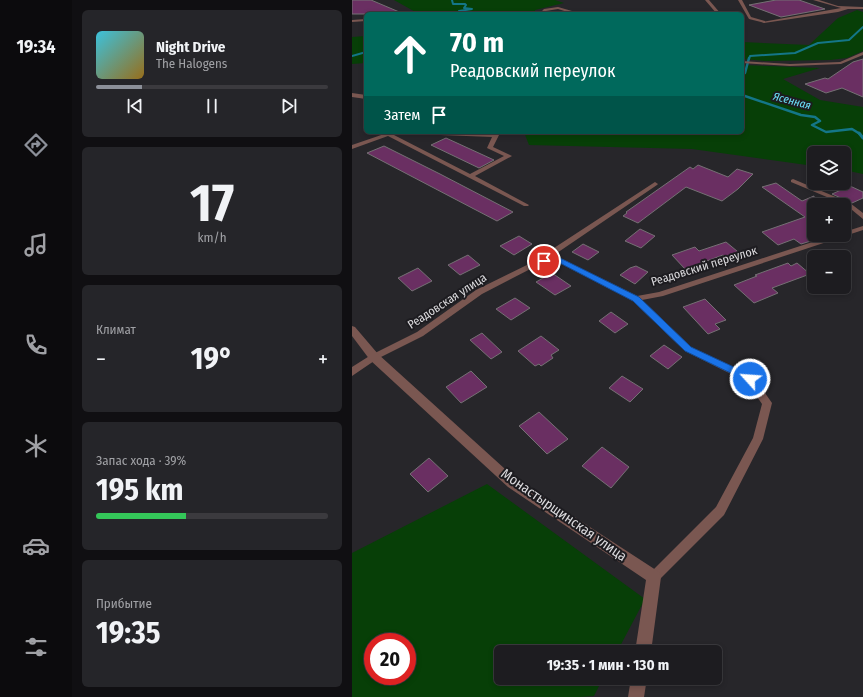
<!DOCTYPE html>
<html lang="ru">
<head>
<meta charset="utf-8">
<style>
	:root { --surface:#1d1c20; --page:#252529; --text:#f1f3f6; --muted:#a0a1a5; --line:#3b3a3e; --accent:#8c9099 }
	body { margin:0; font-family:"Fira Sans Condensed",sans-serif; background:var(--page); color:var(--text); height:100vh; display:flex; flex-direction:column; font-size:15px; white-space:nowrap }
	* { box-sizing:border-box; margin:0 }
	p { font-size:13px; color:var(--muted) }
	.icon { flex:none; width:22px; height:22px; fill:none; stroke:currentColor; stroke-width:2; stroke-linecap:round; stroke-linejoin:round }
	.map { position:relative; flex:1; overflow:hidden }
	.side { display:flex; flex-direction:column; gap:10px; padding:10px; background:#100f12; width:280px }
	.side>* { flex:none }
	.banner { position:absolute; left:12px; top:12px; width:380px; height:122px; border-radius:6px; box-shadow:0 2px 6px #0003,0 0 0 1px var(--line); background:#00695c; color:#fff; overflow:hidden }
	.tools { position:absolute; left:455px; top:146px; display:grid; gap:8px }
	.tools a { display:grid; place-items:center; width:44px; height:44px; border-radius:6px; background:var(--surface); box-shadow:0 2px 6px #0003,0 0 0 1px var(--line); font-size:20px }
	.speed { position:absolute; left:12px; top:633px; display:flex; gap:8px; font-size:20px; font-weight:700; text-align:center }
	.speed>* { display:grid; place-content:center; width:52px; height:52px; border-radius:50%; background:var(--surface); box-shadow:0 2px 6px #0003,0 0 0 1px var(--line); line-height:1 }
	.speed .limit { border:6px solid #d22; background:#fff; color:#111 }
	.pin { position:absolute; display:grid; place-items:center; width:34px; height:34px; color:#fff; margin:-17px; border:2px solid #fff; border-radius:50%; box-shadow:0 1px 4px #0007 }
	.me { position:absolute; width:44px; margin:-22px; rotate:296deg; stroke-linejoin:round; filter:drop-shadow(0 0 3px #0008) }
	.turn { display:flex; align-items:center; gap:14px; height:84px; padding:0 20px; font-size:18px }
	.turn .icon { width:52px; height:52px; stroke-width:2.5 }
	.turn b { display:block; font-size:28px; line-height:34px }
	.then { display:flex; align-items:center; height:38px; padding:0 20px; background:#0003; gap:8px; font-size:15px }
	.big { font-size:30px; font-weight:700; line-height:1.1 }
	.side .card { flex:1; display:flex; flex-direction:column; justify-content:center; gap:6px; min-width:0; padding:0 14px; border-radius:6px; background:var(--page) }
	.side .dial { align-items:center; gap:0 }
	.dial b { font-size:52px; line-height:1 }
	.song { display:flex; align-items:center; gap:12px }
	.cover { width:48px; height:48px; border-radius:6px; background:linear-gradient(135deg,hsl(190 70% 55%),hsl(40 70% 35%)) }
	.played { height:4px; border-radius:2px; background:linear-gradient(90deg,var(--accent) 20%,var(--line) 20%) }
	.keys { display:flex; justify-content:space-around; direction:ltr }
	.heat { display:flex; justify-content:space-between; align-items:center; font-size:22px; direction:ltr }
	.charge { height:6px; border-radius:3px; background:linear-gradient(90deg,#34c759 39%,var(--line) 0) }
	.trip { position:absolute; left:142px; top:645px; width:228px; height:40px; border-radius:6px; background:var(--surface); box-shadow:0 2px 6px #0003,0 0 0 1px var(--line); font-weight:700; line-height:40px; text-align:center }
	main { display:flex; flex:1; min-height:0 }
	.tabs { display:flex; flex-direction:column; width:72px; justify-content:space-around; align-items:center; background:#0c0b0d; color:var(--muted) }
	.tabs .icon { width:28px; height:28px }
	.tabs .active { color:var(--accent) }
	.tabs b { font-size:18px; color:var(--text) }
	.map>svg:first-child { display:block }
	.green { fill:#073f07; fill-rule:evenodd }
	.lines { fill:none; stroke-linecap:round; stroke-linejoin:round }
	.stream-far2 { stroke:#147688; stroke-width:2 }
	.stream-far1 { stroke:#147688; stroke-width:2.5 }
	.stream { stroke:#147688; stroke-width:3 }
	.building { fill:#6a2f62; stroke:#757074 }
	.service { fill:#7a5751; fill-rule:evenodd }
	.minor { fill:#7a5751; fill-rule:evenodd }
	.route { fill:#1a73e8; stroke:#114b97 }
	.labels { text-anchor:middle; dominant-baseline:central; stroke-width:4; stroke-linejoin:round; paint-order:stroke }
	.far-water-label { font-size:11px; font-style:italic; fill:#6ce1fb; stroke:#1d1c20 }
	.street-label { font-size:12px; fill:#dbdadd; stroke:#1d1c20 }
	.near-street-label { font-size:14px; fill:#dbdadd; stroke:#1d1c20 }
</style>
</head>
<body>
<main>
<nav class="tabs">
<b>19:34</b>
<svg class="icon active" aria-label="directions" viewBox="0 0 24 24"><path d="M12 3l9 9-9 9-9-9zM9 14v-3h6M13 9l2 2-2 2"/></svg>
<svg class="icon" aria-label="music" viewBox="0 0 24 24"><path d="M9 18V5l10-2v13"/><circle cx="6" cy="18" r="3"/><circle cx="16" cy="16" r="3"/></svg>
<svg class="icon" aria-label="phone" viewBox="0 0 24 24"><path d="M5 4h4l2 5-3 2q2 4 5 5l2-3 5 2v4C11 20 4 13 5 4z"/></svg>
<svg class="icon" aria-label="climate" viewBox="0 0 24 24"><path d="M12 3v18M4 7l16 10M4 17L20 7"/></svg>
<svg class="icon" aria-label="car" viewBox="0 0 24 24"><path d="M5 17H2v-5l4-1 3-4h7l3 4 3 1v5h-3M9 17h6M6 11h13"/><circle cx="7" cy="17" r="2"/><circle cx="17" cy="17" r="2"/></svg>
<svg class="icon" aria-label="filters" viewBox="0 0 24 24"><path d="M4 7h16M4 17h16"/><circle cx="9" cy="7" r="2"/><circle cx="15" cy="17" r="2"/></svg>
</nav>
<section class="side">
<div class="card">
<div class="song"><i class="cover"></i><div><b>Night Drive</b><p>The Halogens</p></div></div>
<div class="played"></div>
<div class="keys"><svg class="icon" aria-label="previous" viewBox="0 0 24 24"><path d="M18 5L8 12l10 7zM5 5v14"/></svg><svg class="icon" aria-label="pause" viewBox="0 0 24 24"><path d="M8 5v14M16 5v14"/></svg><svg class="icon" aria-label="next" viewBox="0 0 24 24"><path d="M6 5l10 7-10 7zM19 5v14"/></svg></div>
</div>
<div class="card dial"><b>17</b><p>km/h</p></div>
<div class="card"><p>Климат</p>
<div class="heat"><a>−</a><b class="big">19°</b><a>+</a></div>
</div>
<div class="card"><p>Запас хода · 39%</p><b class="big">195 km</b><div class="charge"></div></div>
<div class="card"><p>Прибытие</p><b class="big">19:35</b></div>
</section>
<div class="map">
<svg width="511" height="697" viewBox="0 0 511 697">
	<rect width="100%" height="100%" fill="#27262a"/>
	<!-- green -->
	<g class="green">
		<polygon points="42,0 203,0 212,3 183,10 184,14 67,14"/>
		<polygon points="505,10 511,12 511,51 495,58 478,60 414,61 390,59 390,42 457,45 486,18"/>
		<polygon points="14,36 14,63 0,64 0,37"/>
		<polygon points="390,65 468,68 431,79 468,100 511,107 511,174 492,170 492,153 462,153 462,166 340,149 177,145 172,132 390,132"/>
		<path d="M 135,484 L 293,599 L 265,652 L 149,652 L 149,678 L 251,678 L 242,696 L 228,697 L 0,697 L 0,553 ZM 21,642 L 55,642 L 55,676 L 21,676 Z"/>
	</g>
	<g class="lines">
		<!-- stream-far2 -->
		<g class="stream-far2">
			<polyline points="100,0 101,4 113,4 114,5 112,8 120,9 107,11 109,14"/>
			<polyline points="0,56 14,52"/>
			<polyline points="397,59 398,56 443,53 466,43 497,40 511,27"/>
		</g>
		<!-- stream-far1 -->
		<g class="stream-far1">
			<polyline points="390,74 393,73 397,58"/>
			<polyline points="390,95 449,115 463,117 468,121 460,125 474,132 500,129 508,134"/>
		</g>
		<!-- stream -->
		<polyline class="stream" points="507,133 511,138"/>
	</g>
	<!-- building -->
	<g class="building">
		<polygon points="0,0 19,0 52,14 0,14"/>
		<polygon points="424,0 447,0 473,9 429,17 397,5"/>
		<polygon points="511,59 511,97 490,88 474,93 453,84 473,78 476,79 501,62"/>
		<polygon points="94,138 142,160 127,168 79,145"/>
		<polygon points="32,146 88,174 161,212 145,221 15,153"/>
		<polygon points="346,165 376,177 385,169 401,174 386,189 370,201 334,187 286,223 271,216 275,213 274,212 338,167 341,169"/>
		<polygon points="424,183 450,201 462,196 462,240 449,244 442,239 426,245 410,232 453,217 410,187"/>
		<polygon points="498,186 511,192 511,198 500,203 480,194"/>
		<polygon points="288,229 303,236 289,248 273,241"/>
		<polygon points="167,236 180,244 162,255 148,246"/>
		<polygon points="374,242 391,256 377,261 371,255 333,269 320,255 343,247 347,251"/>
		<polygon points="231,244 247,252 236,260 220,252"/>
		<polygon points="116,255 128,265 108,275 96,265"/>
		<polygon points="436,263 439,266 445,263 458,274 420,288 426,293 402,303 382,285 405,276 403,275"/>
		<polygon points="284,266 296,272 283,284 268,275 278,268"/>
		<polygon points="66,268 80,281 60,291 46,278"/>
		<polygon points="200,273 219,286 203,295 184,282"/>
		<polygon points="163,298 178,308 159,320 144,309"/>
		<polygon points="353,299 374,320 363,324 368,329 356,334 331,307"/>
		<polygon points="259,312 276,324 263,333 247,321"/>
		<polygon points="130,333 150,352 139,359 118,340"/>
		<polygon points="189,336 207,350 199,355 201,358 189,366 187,364 183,366 166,351"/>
		<polygon points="312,345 330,357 316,369 298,356"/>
		<polygon points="119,371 135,387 109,403 94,387"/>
		<polygon points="270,376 291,389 278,402 257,388"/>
		<polygon points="187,412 216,439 195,454 167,426"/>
		<polygon points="250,447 277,467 259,488 230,466"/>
		<polygon points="77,458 96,476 76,492 58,474"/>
	</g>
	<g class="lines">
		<!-- service -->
		<g class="service">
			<polygon points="353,0 357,0 369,14 365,14"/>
			<polygon points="386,0 390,0 399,17 413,21 413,23 397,19"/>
			<polygon points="206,7 227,13 228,14 222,14 206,9 194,11 193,12 196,14 192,14 189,12 192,9"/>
			<polygon points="14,19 14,21 0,22 0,20"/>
			<polygon points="511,52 511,55 489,64 438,66 390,63 390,61 438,64 488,62"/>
			<polygon points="38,132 54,132 42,135 118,174 152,156 135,148 140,137 63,134 60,132 146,134 147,135 141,147 160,156 123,176 177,205 176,206 172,206 36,136 0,149 0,145"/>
			<polygon points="441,179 498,203 511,213 511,219 494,205 439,182 439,180"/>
			<polygon points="303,182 306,184 305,185 202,255 285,296 307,292 482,235 492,235 492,232 511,226 511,230 311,296 290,300 339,347 401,376 420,403 411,439 372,515 306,581 302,583 298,581 296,577 298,573 364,507 401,438 410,404 395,382 333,351 281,301 202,260 190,263 130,294 71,336 25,359 0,376 0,367 19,355 65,332 124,290 179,263"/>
		</g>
		<!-- minor -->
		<g class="minor">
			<polygon points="461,0 467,0 486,6 511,7 511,9 496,9 486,12 412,23 410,22 489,8"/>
			<polygon points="0,93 14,95 14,99 0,97"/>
			<polygon points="0,326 3,327 26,354 164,479 307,572 309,577 299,652 283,652 294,580 156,487 18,360 0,336"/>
			<polygon points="279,678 295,678 292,697 276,697"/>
		</g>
	</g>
	<!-- route -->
	<polygon class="route" points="202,255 287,297 339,347 401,376 403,379 401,381 395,381 333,351 281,301 202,260 192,263 188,261"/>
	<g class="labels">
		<!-- far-water labels -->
		<g class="far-water-label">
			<text transform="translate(440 101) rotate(15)">Ясенная</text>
		</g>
		<!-- street labels -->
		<g class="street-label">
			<text transform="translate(352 266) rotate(-17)">Реадовский переулок</text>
			<text transform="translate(95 301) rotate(-33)">Реадовская улица</text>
		</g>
		<!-- near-street labels -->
		<g class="near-street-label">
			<text transform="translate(212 515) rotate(35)">Монастырщинская улица</text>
		</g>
	</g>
</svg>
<div class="tools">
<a><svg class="icon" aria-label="layers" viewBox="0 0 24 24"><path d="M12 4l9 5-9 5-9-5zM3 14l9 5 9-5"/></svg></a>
<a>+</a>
<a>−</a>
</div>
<div class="speed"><div class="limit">20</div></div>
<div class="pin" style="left:192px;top:261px;background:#d93025"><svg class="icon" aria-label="arrive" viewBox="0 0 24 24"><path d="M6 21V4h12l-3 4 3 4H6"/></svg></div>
<svg class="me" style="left:398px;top:379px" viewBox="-20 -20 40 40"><circle r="17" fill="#1a73e8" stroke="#fff" stroke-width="3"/><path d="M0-11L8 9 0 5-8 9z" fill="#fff"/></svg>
<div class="trip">19:35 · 1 мин · 130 m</div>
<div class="banner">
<div class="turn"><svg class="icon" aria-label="ahead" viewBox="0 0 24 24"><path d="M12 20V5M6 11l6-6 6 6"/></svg><div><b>70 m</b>Реадовский переулок</div></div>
<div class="then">Затем<svg class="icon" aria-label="arrive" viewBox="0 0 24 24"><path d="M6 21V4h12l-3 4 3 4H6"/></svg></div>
</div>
</div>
</main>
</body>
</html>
